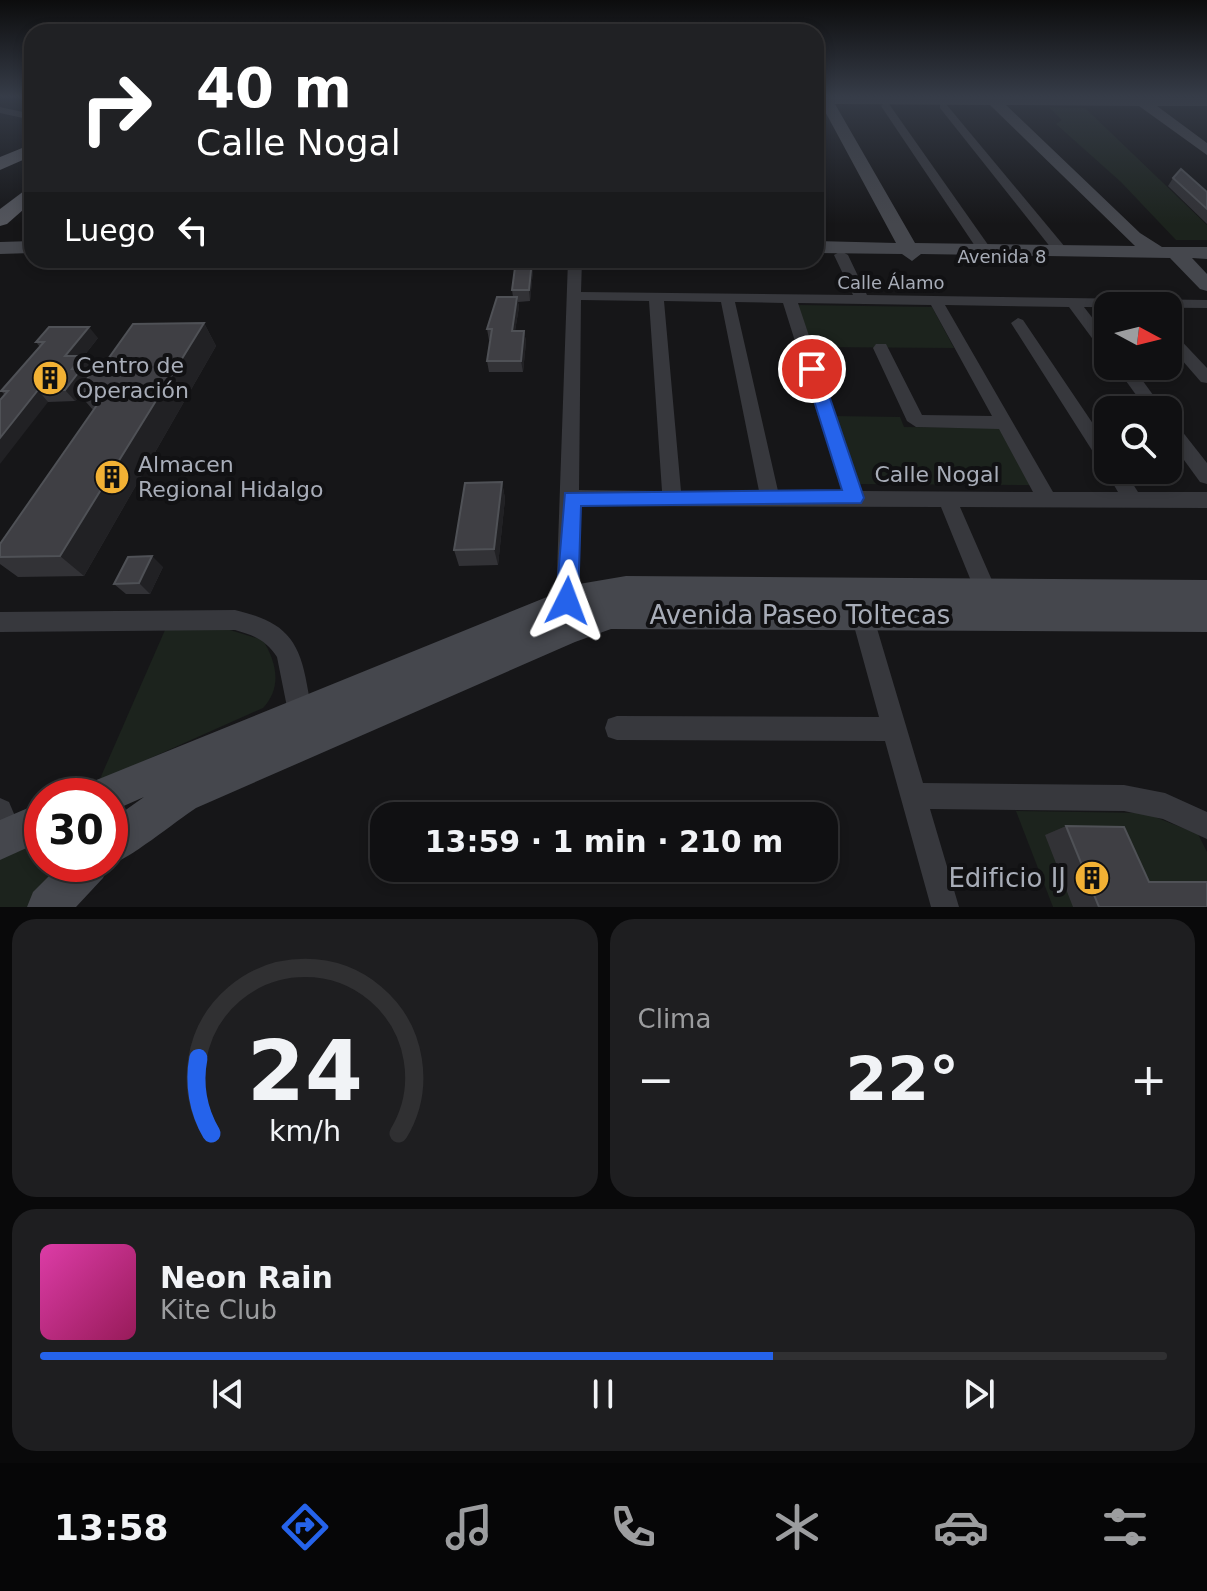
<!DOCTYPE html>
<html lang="es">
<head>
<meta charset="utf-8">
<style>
	:root { --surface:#101012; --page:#1e1e20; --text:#f1f3f6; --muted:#9c9d9f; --line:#303032; --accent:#2563eb }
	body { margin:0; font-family:"DejaVu Sans",sans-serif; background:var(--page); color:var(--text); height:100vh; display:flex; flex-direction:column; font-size:30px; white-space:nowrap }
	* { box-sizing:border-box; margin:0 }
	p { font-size:26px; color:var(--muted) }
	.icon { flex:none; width:44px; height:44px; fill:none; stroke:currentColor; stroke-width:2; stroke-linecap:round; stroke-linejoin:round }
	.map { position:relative; height:907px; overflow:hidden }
	.panel { display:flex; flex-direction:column; gap:12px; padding:12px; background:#09090a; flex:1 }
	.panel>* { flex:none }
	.guide { position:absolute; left:24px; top:24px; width:800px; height:244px; border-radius:24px; box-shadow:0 4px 12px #0003,0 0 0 2px var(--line); background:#202124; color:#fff; overflow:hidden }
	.needle { width:52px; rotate:97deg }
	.tools { position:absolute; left:1094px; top:292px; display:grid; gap:16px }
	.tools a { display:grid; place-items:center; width:88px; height:88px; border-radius:16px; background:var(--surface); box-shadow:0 4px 12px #0003,0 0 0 2px var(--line); font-size:40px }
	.speed { position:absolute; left:24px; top:778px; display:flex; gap:16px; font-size:40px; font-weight:700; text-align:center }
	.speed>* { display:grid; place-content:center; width:104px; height:104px; border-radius:50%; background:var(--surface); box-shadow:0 4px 12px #0003,0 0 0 2px var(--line); line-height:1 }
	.speed .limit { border:12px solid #d22; background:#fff; color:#111 }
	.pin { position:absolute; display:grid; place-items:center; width:68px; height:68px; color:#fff; margin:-34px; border:4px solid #fff; border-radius:50%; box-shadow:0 2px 8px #0007 }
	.me { position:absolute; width:88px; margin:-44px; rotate:3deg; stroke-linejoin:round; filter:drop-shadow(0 0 6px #0008) }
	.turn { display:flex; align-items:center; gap:28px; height:168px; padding:0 40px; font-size:36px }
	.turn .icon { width:104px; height:104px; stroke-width:2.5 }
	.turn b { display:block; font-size:56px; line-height:68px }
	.then { display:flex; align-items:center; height:76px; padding:0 40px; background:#0003; gap:16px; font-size:30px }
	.big { font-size:60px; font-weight:800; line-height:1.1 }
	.panel .widget { flex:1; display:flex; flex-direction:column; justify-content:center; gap:12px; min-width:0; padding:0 28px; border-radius:24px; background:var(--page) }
	.panel .dial { align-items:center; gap:0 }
	.dial svg { height:208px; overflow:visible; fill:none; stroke:var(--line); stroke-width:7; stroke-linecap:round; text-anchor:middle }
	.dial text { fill:var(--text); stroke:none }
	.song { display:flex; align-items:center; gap:24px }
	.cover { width:96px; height:96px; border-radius:12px; background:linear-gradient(135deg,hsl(320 70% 55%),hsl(330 70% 35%)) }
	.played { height:8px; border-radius:4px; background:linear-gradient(90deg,var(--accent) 65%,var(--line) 65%) }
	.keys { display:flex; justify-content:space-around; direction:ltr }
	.heat { display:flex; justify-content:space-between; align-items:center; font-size:44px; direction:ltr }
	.panel .tiles { flex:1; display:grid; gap:12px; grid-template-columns:1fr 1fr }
	.widget:last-child { grid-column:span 2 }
	.trip { position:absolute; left:370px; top:802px; width:468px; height:80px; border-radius:24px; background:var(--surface); box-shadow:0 4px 12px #0003,0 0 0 2px var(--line); font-weight:800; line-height:80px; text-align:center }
	.dock { display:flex; height:128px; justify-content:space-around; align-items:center; background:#060607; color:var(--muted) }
	.dock .icon { width:56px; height:56px }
	.dock .on { color:var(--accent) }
	.dock b { font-size:36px; color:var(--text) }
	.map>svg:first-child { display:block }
	.green { fill:#1c231d }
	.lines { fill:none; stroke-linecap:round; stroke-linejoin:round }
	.street { fill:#37383d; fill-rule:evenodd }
	.secondary { fill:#45474d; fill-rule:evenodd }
	.primary { fill:#53555c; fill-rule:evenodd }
	.wall { fill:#323236 }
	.shaded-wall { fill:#212124 }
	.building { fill:#3f3f44; stroke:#4f5156; stroke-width:2 }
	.route { fill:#2563eb; stroke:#184099; stroke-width:2 }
	.labels { text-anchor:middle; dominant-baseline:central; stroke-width:8; stroke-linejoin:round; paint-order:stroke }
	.far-street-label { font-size:18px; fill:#a8adb8; stroke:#111113 }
	.poi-label { font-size:22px; fill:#a8adb8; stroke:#111113; text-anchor:start }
	.street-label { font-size:22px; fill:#a8adb8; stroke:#111113 }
	.near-street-label { font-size:26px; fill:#a8adb8; stroke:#111113 }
	.near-poi-label { font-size:26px; fill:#a8adb8; stroke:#111113; text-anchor:end }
</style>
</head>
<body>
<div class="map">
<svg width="1207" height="907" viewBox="0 0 1207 907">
	<rect width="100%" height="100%" fill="#161618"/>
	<!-- green -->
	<g class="green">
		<polygon points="1049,107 1085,108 1207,225 1207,240 1176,240 1121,182 1056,124 1062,120"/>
		<polygon points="798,305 932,307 954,348 810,347"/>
		<polygon points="833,416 900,417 904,427 1000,428 1031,485 855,484"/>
		<path d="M 165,630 L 230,630 L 263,640 C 277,664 282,687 263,708 L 99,781 Z"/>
		<polygon points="1016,811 1145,813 1198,834 1207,852 1207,907 1053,907"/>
		<polygon points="42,836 42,864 75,864 32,907 0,907 0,856"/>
	</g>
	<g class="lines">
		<!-- street -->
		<g class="street">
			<polygon points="883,104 889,104 991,249 989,252 979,252 881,106"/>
			<polygon points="940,104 946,104 1065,247 1065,253 1055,253 940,108"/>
			<polygon points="0,107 32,114 32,120 0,113"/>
			<path d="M 841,251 L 848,255 L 867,295 L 1207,300 L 1207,308 L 1084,307 L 1108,338 L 1108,354 L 1103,353 L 1069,307 L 945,305 L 1053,492 L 1118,492 L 1105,470 L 1106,467 L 1102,466 L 1011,323 L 1018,318 L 1023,320 L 1108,446 L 1108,470 L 1124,470 L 1138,492 L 1207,492 L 1207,508 L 960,507 L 1001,601 L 998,608 L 990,611 L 982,608 L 941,507 L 579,506 L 578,601 L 575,608 L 567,611 L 559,608 L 556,601 L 568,260 L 582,260 L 581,292 L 853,295 L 834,255 ZM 581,300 L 649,301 L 662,491 L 579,490 ZM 664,301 L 721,302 L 759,491 L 681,491 ZM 735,302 L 783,303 L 842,491 L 778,491 ZM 798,303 L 931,305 L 992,416 L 922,415 L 886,344 L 876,344 L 873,348 L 907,421 L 916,427 L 999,429 L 1033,492 L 861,491 Z"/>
			<polygon points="1168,330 1173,332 1207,368 1207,383 1201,382 1168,344"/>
			<polygon points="1134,375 1140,377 1164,410 1147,410 1126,381"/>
			<polygon points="1168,419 1174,421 1207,463 1207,484 1200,482 1168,438"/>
			<polygon points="862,605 870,608 873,615 923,783 1124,785 1165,793 1207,812 1207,839 1163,819 1124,811 930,809 959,907 931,907 885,741 617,740 608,737 605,728 608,719 617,716 879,717 851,615 854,608"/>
			<path d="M 235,610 C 281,621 299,636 307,685 C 309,697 313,709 308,722 L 299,725 L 290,722 L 277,657 C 266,640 253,635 235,630 L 0,632 L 0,612 Z"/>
			<polygon points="0,798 9,802 23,835 19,845 9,849 0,845"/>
		</g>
		<!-- secondary -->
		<g class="secondary">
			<path d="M 816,97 L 1207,98 L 1207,106 L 1157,106 L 1207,143 L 1207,155 L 1139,106 L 1006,105 L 1140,233 L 1162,247 L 1207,247 L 1207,259 L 1192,258 L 1207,274 L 1207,291 L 1200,289 L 1170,258 L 921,254 L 912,261 L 902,254 L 816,253 L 816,241 L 896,243 L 821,104 L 816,104 ZM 835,104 L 990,105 L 1135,246 L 915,243 Z"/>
			<polygon points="32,241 32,253 0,254 0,242"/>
			<path d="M 626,576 L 1207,580 L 1207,632 L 611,629 L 575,642 L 196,808 C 176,821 127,861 109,865 L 103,878 L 76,907 L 27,907 L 33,892 L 61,864 L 110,864 L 110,821 L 144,797 L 110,812 L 110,796 L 83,796 L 89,783 L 579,584 Z"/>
			<polygon points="42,802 42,841 0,860 0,820"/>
		</g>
		<!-- primary -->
		<g class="primary">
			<polygon points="32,144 32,156 0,170 0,157"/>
			<polygon points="32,185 32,202 7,224 0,226 0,209"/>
		</g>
	</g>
	<!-- wall -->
	<g class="wall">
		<polygon points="1173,178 1207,192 1207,224 1168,186"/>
		<polygon points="516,260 534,260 530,301 518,302 519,307 515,331 524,331 526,342 523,372 489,372 487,361 491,340 489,340 487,329 513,297 512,290"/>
		<polygon points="204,323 216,346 84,576 18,577 0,564 0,544 93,410 80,395 75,401 48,402 5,395 1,391 40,347 36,342 98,338 83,357 91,368 85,375 88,378 103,366"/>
		<polygon points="502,482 505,499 498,565 459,566 454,550"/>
		<polygon points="163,567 150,594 126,594 114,584"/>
		<polygon points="1066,826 1149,882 1207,907 1073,907 1045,835"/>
	</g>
	<!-- shaded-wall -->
	<g class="shaded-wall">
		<polygon points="532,260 534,260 530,301 529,290"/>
		<polygon points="517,297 519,307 513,342 512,331"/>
		<polygon points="204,323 216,346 84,576 60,556"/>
		<polygon points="89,327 98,338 83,357 91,368 85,375 90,381 78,392 80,395 75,401 65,390 65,356"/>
		<polygon points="524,331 526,342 523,372 521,361"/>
		<polygon points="38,390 48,402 0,464 0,438"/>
		<polygon points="502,482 505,499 498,565 494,549"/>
		<polygon points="152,556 163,567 150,594 139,583"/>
	</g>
	<!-- building -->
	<g class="building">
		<polygon points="1181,169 1207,192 1207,209 1173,178"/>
		<polygon points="516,260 532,260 529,290 512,290"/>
		<polygon points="497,297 517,297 512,331 524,331 521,361 487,361 492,329 487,329"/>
		<polygon points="204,323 60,556 0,557 0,544 106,392 78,392 96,366 103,366 133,324"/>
		<polygon points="49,327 89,327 65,356 82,356 72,369 81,369 65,390 38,390 0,438 0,400 8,391 1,391 44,342 36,342"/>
		<polygon points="502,482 494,549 454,550 465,483"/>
		<polygon points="152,556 139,583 114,584 128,557"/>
		<polygon points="1066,826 1124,827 1149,882 1207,882 1207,907 1099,907"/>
	</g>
	<!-- sky -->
	<linearGradient id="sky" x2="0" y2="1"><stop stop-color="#0c0c0d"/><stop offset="0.43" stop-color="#363c48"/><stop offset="1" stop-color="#363c48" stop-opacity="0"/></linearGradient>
	<rect width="1207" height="224" fill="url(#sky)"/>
	<!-- route -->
	<polygon class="route" points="812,363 820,369 864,498 861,503 581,506 578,601 575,608 567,610 559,608 556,601 565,493 842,490 804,369"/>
	<!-- icons -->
	<defs>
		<symbol id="building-disc" viewBox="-11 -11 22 22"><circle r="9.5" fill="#f2b134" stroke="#111113"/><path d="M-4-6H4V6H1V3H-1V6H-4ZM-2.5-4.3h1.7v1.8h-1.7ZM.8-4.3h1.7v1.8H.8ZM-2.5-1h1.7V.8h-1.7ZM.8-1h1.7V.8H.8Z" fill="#111"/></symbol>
	</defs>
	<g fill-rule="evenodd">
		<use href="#building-disc" x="30" y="358" width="40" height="40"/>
		<use href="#building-disc" x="92" y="457" width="40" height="40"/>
		<use href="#building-disc" x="1072" y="858" width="40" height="40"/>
	</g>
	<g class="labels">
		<!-- far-street labels -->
		<g class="far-street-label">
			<text x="1002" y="256">Avenida 8</text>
			<text x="891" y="282">Calle Álamo</text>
		</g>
		<!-- poi labels -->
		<g class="poi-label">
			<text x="76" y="365">Centro de<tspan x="76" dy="25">Operación</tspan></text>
			<text x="138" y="464">Almacen<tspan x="138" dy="25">Regional Hidalgo</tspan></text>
		</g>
		<!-- street labels -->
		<g class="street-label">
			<text x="937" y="474">Calle Nogal</text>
		</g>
		<!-- near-street labels -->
		<g class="near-street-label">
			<text x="800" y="615">Avenida Paseo Toltecas</text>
		</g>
		<!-- near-poi labels -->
		<g class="near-poi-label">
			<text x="1066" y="878">Edificio IJ</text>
		</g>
	</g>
</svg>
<div class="tools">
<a><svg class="needle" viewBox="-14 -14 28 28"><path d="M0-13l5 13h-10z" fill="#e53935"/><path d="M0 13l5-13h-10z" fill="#9c9d9f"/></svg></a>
<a><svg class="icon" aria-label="search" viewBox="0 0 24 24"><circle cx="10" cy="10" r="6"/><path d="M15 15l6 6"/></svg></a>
</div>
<div class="speed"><div class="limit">30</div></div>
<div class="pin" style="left:812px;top:369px;background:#d93025"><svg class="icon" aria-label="arrive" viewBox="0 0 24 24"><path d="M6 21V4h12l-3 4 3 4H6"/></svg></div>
<svg class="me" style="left:567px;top:601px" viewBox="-20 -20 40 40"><path d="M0-17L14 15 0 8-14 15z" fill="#2563eb" stroke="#fff" stroke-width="4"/></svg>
<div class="trip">13:59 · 1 min · 210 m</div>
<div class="guide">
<div class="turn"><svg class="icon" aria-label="right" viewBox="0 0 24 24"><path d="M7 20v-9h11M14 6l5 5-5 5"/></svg><div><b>40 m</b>Calle Nogal</div></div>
<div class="then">Luego<svg class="icon" aria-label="left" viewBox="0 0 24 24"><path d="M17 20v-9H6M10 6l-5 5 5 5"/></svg></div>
</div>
</div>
<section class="panel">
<div class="tiles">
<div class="widget dial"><svg viewBox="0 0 100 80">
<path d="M14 69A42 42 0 1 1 86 69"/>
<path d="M14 69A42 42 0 0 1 9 40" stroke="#2563eb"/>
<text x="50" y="56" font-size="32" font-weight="700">24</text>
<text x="50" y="72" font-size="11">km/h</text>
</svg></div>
<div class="widget"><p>Clima</p>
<div class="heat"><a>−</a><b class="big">22°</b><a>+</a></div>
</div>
<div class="widget">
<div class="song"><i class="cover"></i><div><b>Neon Rain</b><p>Kite Club</p></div></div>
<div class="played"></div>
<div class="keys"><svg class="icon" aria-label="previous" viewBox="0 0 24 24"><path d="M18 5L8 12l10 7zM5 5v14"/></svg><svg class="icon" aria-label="pause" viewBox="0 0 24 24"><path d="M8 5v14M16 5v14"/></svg><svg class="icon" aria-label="next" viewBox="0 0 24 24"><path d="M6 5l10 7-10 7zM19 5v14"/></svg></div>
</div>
</div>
</section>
<nav class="dock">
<b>13:58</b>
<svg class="icon on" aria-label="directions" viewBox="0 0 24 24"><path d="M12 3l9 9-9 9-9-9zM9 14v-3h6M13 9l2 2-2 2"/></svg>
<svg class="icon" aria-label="music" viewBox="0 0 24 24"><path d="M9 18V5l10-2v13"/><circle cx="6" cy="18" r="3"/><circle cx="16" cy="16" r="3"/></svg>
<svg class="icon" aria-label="phone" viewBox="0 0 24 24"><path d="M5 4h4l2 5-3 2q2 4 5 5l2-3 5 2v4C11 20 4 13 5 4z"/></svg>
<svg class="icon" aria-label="climate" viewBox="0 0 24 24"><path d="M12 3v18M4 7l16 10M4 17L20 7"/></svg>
<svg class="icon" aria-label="car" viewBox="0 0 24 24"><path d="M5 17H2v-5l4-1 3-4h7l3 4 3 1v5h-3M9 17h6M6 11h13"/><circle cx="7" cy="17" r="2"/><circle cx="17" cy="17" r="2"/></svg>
<svg class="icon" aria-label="filters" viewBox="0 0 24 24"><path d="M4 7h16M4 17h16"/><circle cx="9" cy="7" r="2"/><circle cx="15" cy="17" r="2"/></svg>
</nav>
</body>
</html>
